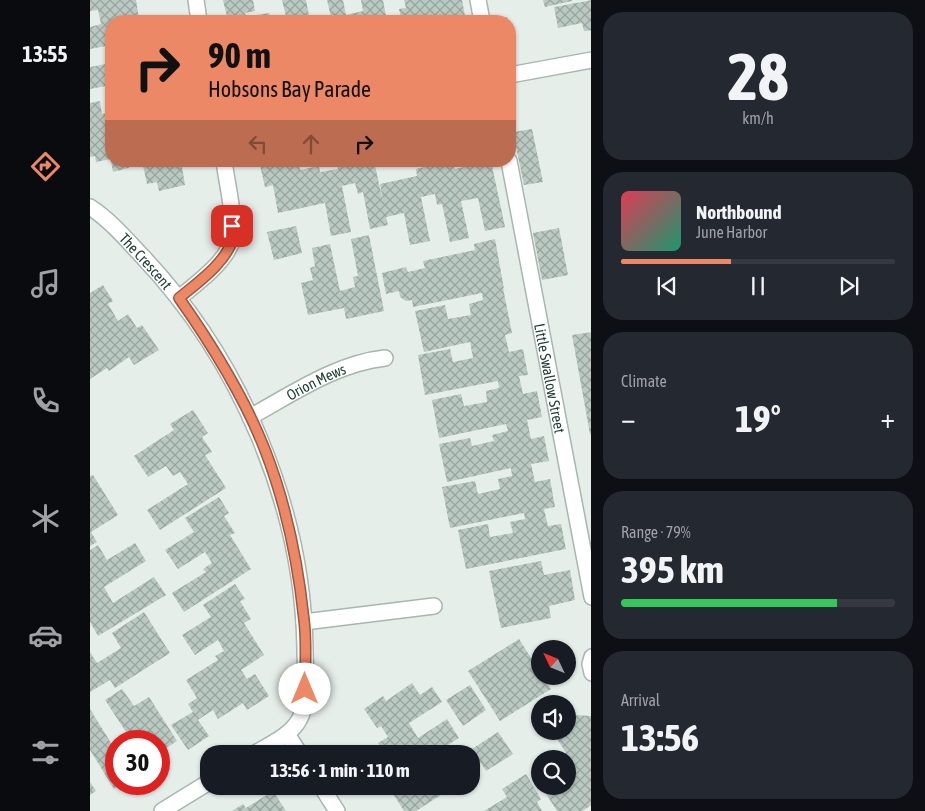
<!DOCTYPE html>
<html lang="en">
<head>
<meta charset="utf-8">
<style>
	:root { --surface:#171b24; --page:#242831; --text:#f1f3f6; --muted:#9ea1a6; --line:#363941; --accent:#ec8866 }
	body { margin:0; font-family:"Asap Condensed",sans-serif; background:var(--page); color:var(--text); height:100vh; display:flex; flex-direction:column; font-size:19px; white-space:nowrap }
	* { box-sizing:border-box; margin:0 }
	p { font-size:16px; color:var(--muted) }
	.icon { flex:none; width:28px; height:28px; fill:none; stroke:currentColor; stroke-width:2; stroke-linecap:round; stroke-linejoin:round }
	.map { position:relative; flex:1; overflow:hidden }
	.details { display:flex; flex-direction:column; gap:12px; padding:12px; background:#0d0f14; width:334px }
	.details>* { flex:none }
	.hud { position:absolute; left:15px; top:15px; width:411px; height:152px; border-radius:20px; box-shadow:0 1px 4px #0004; background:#ec8866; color:#111; overflow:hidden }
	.needle { width:32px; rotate:313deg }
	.fabs { position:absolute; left:441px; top:640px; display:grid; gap:10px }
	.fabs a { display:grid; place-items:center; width:45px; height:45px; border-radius:50%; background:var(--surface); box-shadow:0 1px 4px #0004; font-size:25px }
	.speed { position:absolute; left:15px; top:730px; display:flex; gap:10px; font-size:25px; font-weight:700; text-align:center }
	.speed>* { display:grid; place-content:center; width:65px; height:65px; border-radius:50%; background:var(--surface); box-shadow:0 1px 4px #0004; line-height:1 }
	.speed .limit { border:8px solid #d22; background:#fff; color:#111 }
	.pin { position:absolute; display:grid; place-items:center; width:42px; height:42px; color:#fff; margin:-21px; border-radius:10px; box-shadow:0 2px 8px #0006 }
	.me { position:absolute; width:55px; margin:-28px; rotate:0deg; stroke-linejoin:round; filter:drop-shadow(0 0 4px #0008) }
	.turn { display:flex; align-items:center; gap:18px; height:105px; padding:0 20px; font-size:22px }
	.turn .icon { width:65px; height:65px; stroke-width:2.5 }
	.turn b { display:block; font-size:35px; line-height:42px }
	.lanes { display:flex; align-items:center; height:48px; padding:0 20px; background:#0003; justify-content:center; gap:25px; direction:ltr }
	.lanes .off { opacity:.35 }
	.big { font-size:38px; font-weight:700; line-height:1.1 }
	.details .widget { flex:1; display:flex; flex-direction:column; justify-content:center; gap:8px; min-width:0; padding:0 18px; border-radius:20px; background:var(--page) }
	.details .dial { align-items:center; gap:0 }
	.dial b { font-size:65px; line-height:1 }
	.song { display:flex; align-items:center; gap:15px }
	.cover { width:60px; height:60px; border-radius:8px; background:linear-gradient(135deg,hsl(350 70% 55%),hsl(160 70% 35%)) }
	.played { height:5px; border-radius:2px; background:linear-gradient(90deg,var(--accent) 40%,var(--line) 40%) }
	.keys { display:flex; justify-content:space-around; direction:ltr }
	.heat { display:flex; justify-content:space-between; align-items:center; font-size:28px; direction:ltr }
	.charge { height:8px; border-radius:4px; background:linear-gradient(90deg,#34c759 79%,var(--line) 0) }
	.trip { position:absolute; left:110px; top:745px; width:280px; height:50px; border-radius:20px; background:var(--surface); box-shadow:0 1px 4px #0004; font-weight:700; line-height:50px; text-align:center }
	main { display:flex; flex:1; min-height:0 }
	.tabs { display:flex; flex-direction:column; width:90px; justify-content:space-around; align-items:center; background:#090b0e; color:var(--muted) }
	.tabs .icon { width:35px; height:35px }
	.tabs .on { color:var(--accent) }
	.tabs b { font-size:22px; color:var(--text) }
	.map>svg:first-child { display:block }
	.building { fill:url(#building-cross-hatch) }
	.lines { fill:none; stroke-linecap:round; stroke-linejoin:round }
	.service-casing { stroke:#a8b6b1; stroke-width:18 }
	.minor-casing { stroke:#a8b6b1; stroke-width:18 }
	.service { stroke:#fff; stroke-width:15 }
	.minor { stroke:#fff; stroke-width:15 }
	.route-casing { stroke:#995842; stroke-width:12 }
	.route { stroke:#ec8866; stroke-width:9 }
	.labels { text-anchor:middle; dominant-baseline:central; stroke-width:4.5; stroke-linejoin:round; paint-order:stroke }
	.street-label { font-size:15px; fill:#254039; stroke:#f6faf8 }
</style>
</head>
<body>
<main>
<nav class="tabs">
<b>13:55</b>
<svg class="icon on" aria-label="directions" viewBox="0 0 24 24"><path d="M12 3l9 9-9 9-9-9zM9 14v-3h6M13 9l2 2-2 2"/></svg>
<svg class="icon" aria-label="music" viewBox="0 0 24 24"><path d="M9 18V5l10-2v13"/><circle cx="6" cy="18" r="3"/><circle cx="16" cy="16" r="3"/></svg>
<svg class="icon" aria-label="phone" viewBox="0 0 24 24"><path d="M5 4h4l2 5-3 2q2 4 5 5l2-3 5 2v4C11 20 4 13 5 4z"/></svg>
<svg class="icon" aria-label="climate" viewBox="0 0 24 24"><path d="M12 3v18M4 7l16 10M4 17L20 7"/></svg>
<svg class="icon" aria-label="car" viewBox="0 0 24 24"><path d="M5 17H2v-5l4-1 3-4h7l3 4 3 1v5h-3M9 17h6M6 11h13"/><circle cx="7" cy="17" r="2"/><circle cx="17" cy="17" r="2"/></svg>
<svg class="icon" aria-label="filters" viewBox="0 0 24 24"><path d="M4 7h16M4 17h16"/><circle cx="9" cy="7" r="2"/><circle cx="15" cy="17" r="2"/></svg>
</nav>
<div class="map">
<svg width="502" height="811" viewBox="0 0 502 811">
	<defs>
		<pattern id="building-cross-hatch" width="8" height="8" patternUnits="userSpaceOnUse" patternTransform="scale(1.25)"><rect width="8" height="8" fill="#bbc9c3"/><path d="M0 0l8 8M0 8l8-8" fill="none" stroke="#98a59f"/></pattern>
	</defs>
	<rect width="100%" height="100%" fill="#e6eeea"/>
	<!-- building -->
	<g class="building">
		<polygon points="0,0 46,0 49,19 44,20 45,21 21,21 21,45 0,49 0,27 11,24 8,10 0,11"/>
		<polygon points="133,0 163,0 165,11 155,13 157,21 138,21"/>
		<polygon points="192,0 216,0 220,21 197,21"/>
		<polygon points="237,0 253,0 256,15 273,11 271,0 293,0 297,21 242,21"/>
		<polygon points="314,0 372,0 376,21 312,21 309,9 316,8"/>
		<polygon points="453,0 482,0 482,1 455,7"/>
		<polygon points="502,0 502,30 494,31 492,23 468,28 464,7"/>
		<polygon points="179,13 181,21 162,21 161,16"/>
		<polygon points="417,17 418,21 400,21 400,20"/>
		<polygon points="21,63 21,85 0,89 0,67"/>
		<polygon points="10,101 12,114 21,112 21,159 6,162 5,156 0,157 0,103"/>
		<polygon points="442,129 453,182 434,185 423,132"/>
		<polygon points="21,161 38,161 39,168 23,172"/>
		<polygon points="52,161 91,161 95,185 69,191 67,182 57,184"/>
		<polygon points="169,161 196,161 196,164 209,161 210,170 229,166 230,172 248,169 247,161 284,161 293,202 290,184 327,176 326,169 361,161 363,161 365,169 401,161 415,227 395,231 388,198 371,201 379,238 360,242 352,204 347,205 345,194 331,197 340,241 320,245 314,213 296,217 298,225 280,229 273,192 268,194 265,183 252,186 261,232 241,236 235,203 188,213 183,185 175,187"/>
		<polygon points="206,226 212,253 184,260 177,232"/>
		<polygon points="469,228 478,275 452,280 443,233"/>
		<polygon points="279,235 294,311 256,319 254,308 218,315 211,283 223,280 220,268 225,266 222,248 240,244 250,291 265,287 263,277 268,276 261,239"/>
		<polygon points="405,239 414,289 413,288 422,333 415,335 419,352 433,349 438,375 429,376 433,394 447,391 452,417 437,420 441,439 454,436 459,461 441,464 445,482 460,479 465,507 454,509 458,526 471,524 476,549 376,569 368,530 398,524 400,537 423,533 420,522 435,519 434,513 360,528 352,487 385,481 388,494 410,489 408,479 422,476 421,468 357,482 349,444 380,438 382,446 404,441 402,435 418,431 416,424 349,438 342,400 371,394 374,406 397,402 396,391 409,388 408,381 335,395 328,355 360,349 363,362 383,358 380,342 334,352 325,311 355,305 358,319 381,315 379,304 393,300 392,293 323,307 322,300 316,301 310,297 309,291 296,294 292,273 316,267 318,272 335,268 333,261 385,250 384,244"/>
		<polygon points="13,285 23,301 18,304 28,321 38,314 47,328 52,325 69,350 44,365 39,357 19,371 17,368 0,379 0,293"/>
		<polygon points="502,332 502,434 500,434 482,335"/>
		<polygon points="103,410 118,433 112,437 122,452 115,455 136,488 70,530 57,510 98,484 90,472 83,476 76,466 58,477 44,456 84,430 80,424"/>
		<polygon points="3,475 28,515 1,532 7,542 0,546 0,476"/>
		<polygon points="129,497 139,513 134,516 145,533 140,535 161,569 94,612 82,593 116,572 113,569 122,563 115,552 88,569 75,550 104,532 95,518"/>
		<polygon points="45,543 56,561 14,587 23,603 64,577 76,595 8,636 0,622 0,550 8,545 17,560"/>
		<polygon points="451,561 454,575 480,570 485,600 459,606 461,618 411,628 399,571"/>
		<polygon points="145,584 155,599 150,601 161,619 154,623 174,655 151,670 157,679 165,674 179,696 157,710 153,703 128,719 123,710 108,720 119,736 98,750 81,725 103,712 98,704 107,698 96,680 128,660 125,656 134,651 128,640 105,655 92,635 121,617 113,605"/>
		<polygon points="54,612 80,653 25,688 20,680 0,692 0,652 7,663 31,648 22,633"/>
		<polygon points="429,639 450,672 450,676 453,676 461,689 410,721 378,671"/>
		<polygon points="322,683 330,695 342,687 352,702 319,723 328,738 357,719 369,738 344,754 295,754 288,743 298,737 291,726 287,728 274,709 293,696 296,701"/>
		<polygon points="380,685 396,710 373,726 356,700"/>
		<polygon points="32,689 44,706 59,697 87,741 70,752 69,750 69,741 42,741 15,700"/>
		<polygon points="0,709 26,751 26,784 32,784 24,789 0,750"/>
		<polygon points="486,715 502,716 502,805 492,811 467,811 451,786 478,786 478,759 467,759 476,753 462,731 478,731 478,720"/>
		<polygon points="408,732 423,754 396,771 382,749"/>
		<polygon points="450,769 450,784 443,774"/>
		<polygon points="436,774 451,799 447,802 452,811 394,811 417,797 412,789"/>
		<polygon points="0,782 6,791 0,795"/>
		<polygon points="298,786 365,786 326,811 314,811"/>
		<polygon points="183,791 196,811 142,811 153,804 156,808"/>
	</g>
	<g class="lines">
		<defs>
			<g id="service">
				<polyline points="388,0 392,21"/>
				<path id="s1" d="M 419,161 L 502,597"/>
				<path id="s2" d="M 160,417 C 202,394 247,363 295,358"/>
				<polyline points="214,622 344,606"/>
				<polyline points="502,657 500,664 502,673"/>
				<polyline points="197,734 210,754"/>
				<polyline points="231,786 247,811"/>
			</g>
			<g id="minor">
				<polyline points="106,0 109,21"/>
				<polyline points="420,75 502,60"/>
				<path id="s3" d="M 0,207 C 20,220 36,239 52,256 C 150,359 213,507 215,649 C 215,668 219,704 209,720 C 200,736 180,744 164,754"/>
				<path d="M 89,298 C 107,283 137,262 143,238 C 146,223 136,178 134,161"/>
				<polyline points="72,811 119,782"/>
			</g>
		</defs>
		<!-- service casing -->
		<use href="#service" class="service-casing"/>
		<!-- minor casing -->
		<use href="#minor" class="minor-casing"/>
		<!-- service -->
		<use href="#service" class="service"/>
		<!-- minor -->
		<use href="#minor" class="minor"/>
	</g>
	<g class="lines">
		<defs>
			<path id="route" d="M 142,226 C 142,229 143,234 143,238 C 137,262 107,283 89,298 C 122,345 154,396 175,450 C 196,504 208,562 214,620 C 217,643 215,666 215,689"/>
		</defs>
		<!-- route casing -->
		<use href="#route" class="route-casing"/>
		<!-- route -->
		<use href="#route" class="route"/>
	</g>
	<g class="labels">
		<!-- street labels -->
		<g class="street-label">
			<text stroke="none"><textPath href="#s3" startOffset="78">The Crescent</textPath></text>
			<text stroke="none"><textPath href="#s1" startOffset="221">Little Swallow Street</textPath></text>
			<text stroke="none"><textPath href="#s2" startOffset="75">Orion Mews</textPath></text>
		</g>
	</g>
</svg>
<div class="fabs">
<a><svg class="needle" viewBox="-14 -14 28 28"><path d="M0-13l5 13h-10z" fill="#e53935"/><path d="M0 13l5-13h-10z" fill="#9ea1a6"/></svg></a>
<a><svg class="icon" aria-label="sound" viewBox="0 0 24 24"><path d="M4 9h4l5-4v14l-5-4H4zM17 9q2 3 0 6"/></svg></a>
<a><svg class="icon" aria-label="search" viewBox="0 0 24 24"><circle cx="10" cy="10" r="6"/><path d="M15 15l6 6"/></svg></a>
</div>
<div class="speed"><div class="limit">30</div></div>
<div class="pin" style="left:142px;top:226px;background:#d93025"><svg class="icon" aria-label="arrive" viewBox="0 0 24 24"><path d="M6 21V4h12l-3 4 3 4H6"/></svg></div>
<svg class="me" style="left:215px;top:689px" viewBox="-20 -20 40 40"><circle r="19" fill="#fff"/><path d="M0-13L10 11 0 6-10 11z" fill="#ec8866"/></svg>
<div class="trip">13:56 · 1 min · 110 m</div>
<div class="hud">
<div class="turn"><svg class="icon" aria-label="right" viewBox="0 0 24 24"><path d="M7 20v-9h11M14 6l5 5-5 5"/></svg><div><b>90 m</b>Hobsons Bay Parade</div></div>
<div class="lanes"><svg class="icon off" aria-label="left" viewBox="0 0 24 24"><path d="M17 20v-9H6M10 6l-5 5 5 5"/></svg><svg class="icon off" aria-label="ahead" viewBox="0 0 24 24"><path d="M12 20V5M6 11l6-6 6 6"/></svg><svg class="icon" aria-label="right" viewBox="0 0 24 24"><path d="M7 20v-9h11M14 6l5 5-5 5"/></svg></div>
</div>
</div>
<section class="details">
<div class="widget dial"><b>28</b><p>km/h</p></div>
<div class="widget">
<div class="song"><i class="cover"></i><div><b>Northbound</b><p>June Harbor</p></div></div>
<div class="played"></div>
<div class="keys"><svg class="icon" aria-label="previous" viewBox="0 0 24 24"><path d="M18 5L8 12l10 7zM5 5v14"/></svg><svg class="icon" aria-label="pause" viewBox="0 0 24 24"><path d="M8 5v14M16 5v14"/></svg><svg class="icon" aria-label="next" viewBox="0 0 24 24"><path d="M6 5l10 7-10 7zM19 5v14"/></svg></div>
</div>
<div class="widget"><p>Climate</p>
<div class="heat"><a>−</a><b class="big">19°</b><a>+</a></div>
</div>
<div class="widget"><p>Range · 79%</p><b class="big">395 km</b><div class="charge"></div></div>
<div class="widget"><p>Arrival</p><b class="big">13:56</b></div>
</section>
</main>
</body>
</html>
